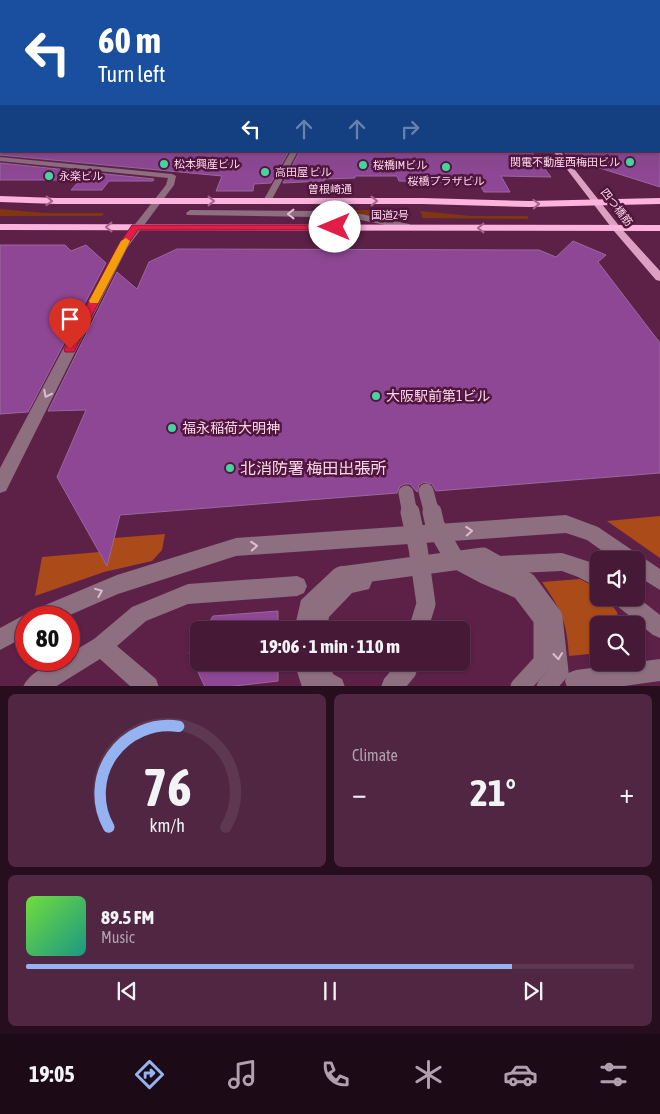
<!DOCTYPE html>
<html lang="en">
<head>
<meta charset="utf-8">
<style>
	:root { --surface:#461936; --page:#502642; --text:#f1f3f6; --muted:#b0a0ad; --line:#5e3851; --accent:#95b2f1 }
	body { margin:0; font-family:"Asap Condensed","Noto Sans JP",sans-serif; background:var(--page); color:var(--text); height:100vh; display:flex; flex-direction:column; font-size:19px; white-space:nowrap }
	* { box-sizing:border-box; margin:0 }
	p { font-size:16px; color:var(--muted) }
	.icon { flex:none; width:28px; height:28px; fill:none; stroke:currentColor; stroke-width:2; stroke-linecap:round; stroke-linejoin:round }
	.map { position:relative; height:686px; overflow:hidden }
	.details { display:flex; flex-direction:column; gap:8px; padding:8px; background:#260e1e; flex:1 }
	.details>* { flex:none }
	.top-card { position:absolute; left:0px; top:0px; width:660px; height:152px; box-shadow:0 1px 4px #0004,0 0 0 1px var(--line); background:#1a4fa0; color:#fff; overflow:hidden }
	.buttons { position:absolute; left:590px; top:551px; display:grid; gap:10px }
	.buttons a { display:grid; place-items:center; width:55px; height:55px; border-radius:8px; background:var(--surface); box-shadow:0 1px 4px #0004,0 0 0 1px var(--line); font-size:25px }
	.speed { position:absolute; left:15px; top:606px; display:flex; gap:10px; font-size:25px; font-weight:700; text-align:center }
	.speed>* { display:grid; place-content:center; width:65px; height:65px; border-radius:50%; background:var(--surface); box-shadow:0 1px 4px #0004,0 0 0 1px var(--line); line-height:1 }
	.speed .limit { border:8px solid #d22; background:#fff; color:#111 }
	.pin { position:absolute; display:grid; place-items:center; width:42px; height:42px; color:#fff; margin:-51px -21px; border-radius:50% 50% 50% 0; rotate:-45deg; box-shadow:0 0 5px #0007 }
	.pin .icon { rotate:45deg }
	.me { position:absolute; width:55px; margin:-28px; rotate:270deg; stroke-linejoin:round; filter:drop-shadow(0 0 4px #0008) }
	.turn { display:flex; align-items:center; gap:18px; height:105px; padding:0 15px; font-size:22px }
	.turn .icon { width:65px; height:65px; stroke-width:2.5 }
	.turn b { display:block; font-size:35px; line-height:42px }
	.lanes { display:flex; align-items:center; height:48px; padding:0 15px; background:#0003; justify-content:center; gap:25px; direction:ltr }
	.lanes .off { opacity:.35 }
	.big { font-size:38px; font-weight:700; line-height:1.1 }
	.details .widget { flex:1; display:flex; flex-direction:column; justify-content:center; gap:8px; min-width:0; padding:0 18px; border-radius:8px; background:var(--page) }
	.details .dial { align-items:center; gap:0 }
	.dial svg { height:130px; overflow:visible; fill:none; stroke:var(--line); stroke-width:7; stroke-linecap:round; text-anchor:middle }
	.dial text { fill:var(--text); stroke:none }
	.song { display:flex; align-items:center; gap:15px }
	.cover { width:60px; height:60px; border-radius:8px; background:linear-gradient(135deg,hsl(100 70% 55%),hsl(170 70% 35%)) }
	.played { height:5px; border-radius:2px; background:linear-gradient(90deg,var(--accent) 80%,var(--line) 80%) }
	.keys { display:flex; justify-content:space-around; direction:ltr }
	.heat { display:flex; justify-content:space-between; align-items:center; font-size:28px; direction:ltr }
	.details .tiles { flex:1; display:grid; gap:8px; grid-template-columns:1fr 1fr }
	.widget:last-child { grid-column:span 2 }
	.trip { position:absolute; left:190px; top:621px; width:280px; height:50px; border-radius:8px; background:var(--surface); box-shadow:0 1px 4px #0004,0 0 0 1px var(--line); font-weight:700; line-height:50px; text-align:center }
	.tabs { display:flex; height:80px; justify-content:space-around; align-items:center; background:#1c0a16; color:var(--muted) }
	.tabs .icon { width:35px; height:35px }
	.tabs .current { color:var(--accent) }
	.tabs b { font-size:22px; color:var(--text) }
	.map>svg:first-child { display:block }
	.green { fill:#80360f }
	.forest { fill:#ac4b1a }
	.building { fill:#8d4794; stroke:#9a689f }
	.lines { fill:none; stroke-linecap:round; stroke-linejoin:round }
	.minor { fill:#8d6f80; fill-rule:evenodd }
	.major { fill:#dda0c3; fill-rule:evenodd }
	.highway { fill:#fcb3dd; fill-rule:evenodd }
	.minor-bridge-far1 { stroke:#8d6f80; stroke-width:15 }
	.minor-bridge { stroke:#8d6f80; stroke-width:19 }
	.oneway { stroke:#a6648d }
	.oneway2 { stroke:#e0bcd0 }
	.route { fill:#e11d48; stroke:#92132f }
	.slow { fill:#f59e0b }
	.poi-dot { fill:#46d49e; stroke:#51163d; stroke-width:2 }
	.labels { text-anchor:middle; dominant-baseline:central; stroke-width:5; stroke-linejoin:round; paint-order:stroke }
	.far-poi-label { font-size:11px; fill:#fcd6ea; stroke:#51163d; text-anchor:start }
	.far-street-label { font-size:11px; fill:#fcd6ea; stroke:#51163d }
	.poi-label { font-size:14px; fill:#fcd6ea; stroke:#51163d; text-anchor:start }
	.near-poi-label { font-size:16px; fill:#fcd6ea; stroke:#51163d; text-anchor:start }
</style>
</head>
<body>
<div class="map">
<svg width="660" height="687" viewBox="0 0 660 687">
	<rect width="100%" height="100%" fill="#5d2148"/>
	<!-- green -->
	<g class="green">
		<polygon points="0,209 44,213 104,213 102,216 0,216"/>
		<polygon points="313,210 388,210 390,217 313,211"/>
		<polygon points="420,211 471,216 527,216 529,219 423,218"/>
	</g>
	<!-- forest -->
	<g class="forest">
		<polygon points="660,516 660,558 607,521"/>
		<polygon points="165,534 162,550 152,561 104,572 35,596 42,557 111,551 114,538"/>
		<path d="M 580,579 L 599,589 L 599,598 L 606,598 L 617,612 L 620,625 L 599,625 L 599,653 L 569,656 C 567,622 561,609 542,582 Z"/>
	</g>
	<!-- building -->
	<g class="building">
		<polygon points="0,151 289,151 271,183 254,184 253,191 216,191 222,176 0,155"/>
		<polygon points="300,151 531,151 551,177 501,176 510,192 484,192 479,183 399,181 397,176 355,176 355,178 325,179 324,181 283,183"/>
		<polygon points="564,151 660,151 660,187 568,158"/>
		<polygon points="0,163 154,179 153,181 109,181 102,190 71,190 80,180 0,180"/>
		<polygon points="573,241 606,255 598,262 660,343 660,473 436,491 432,484 424,482 419,485 417,492 410,484 405,484 400,486 397,493 120,515 107,566 57,477 86,410 48,411 117,272 137,289 149,262 177,249 539,250 556,257"/>
		<polygon points="0,245 65,245 71,251 86,245 106,263 28,412 0,414"/>
		<polygon points="278,611 278,630 204,630 213,616"/>
		<polygon points="199,638 199,662 278,662 278,681 226,687 205,687 189,653"/>
	</g>
	<g class="lines">
		<!-- minor -->
		<g class="minor">
			<polygon points="0,76 1,77 1,79 0,80"/>
			<rect x="659" y="93" width="1" height="4"/>
			<rect x="0" y="108" width="1" height="4"/>
			<rect x="659" y="134" width="1" height="4"/>
			<rect x="0" y="136" width="1" height="4"/>
			<polygon points="291,151 298,151 271,201 264,203 263,201"/>
			<polygon points="0,157 172,174 176,176 174,185 127,248 6,491 0,493 0,468 117,247 166,185 168,178 0,161"/>
			<polygon points="190,210 313,211 361,214 409,224 414,227 409,230 361,220 313,217 187,215 186,213"/>
			<polygon points="566,515 598,527 660,569 660,590 636,575 636,560 615,560 587,540 566,533 236,556 118,594 63,618 26,618 26,636 0,650 0,628 26,614 29,615 31,611 117,575 236,538"/>
			<polygon points="562,553 590,562 599,568 599,588 578,577 562,571 498,574 491,572 489,565 491,558 498,556"/>
			<polygon points="341,566 348,569 350,574 362,572 369,575 372,582 369,589 352,593 329,617 327,630 294,630 301,600 334,569"/>
			<path d="M 297,576 L 304,579 L 307,586 L 304,593 L 297,596 L 188,604 L 146,621 L 117,646 L 156,679 L 159,687 L 131,687 L 100,659 L 55,687 L 23,687 C 29,672 54,660 69,660 L 69,654 L 94,639 L 132,607 L 188,584 Z"/>
			<polygon points="636,596 660,615 660,638 653,635 616,605 613,598"/>
			<polygon points="660,659 660,681 617,687 567,687 565,681 568,673 576,670"/>
			<polygon points="294,662 329,662 333,674 342,679 345,687 302,687"/>
			<polygon points="398,662 420,662 415,676 406,687 381,687 384,679"/>
		</g>
		<!-- major -->
		<polygon class="major" points="553,151 560,151 620,227 660,271 660,281 656,280 614,231"/>
		<!-- highway -->
		<g class="highway">
			<polygon points="0,196 56,198 423,198 529,201 660,198 660,204 529,207 423,204 56,204 0,202"/>
			<polygon points="0,224 660,225 660,231 0,230"/>
		</g>
		<!-- minor-bridge-far1 -->
		<g class="minor-bridge-far1">
			<polyline points="426,491 432,514"/>
			<polyline points="406,493 410,514"/>
		</g>
		<!-- minor-bridge -->
		<g class="minor-bridge">
			<polyline points="410,512 418,548 426,604 418,630"/>
			<polyline points="432,512 435,525 454,558 486,575 521,590 543,619 543,662 520,687"/>
			<polyline points="341,576 483,557 527,582 553,617 559,672 546,687"/>
		</g>
	</g>
	<!-- one-way arrows -->
	<defs><path id="oneway-chevron" d="M-2-3.5L2.5 0L-2 3.5" fill="none" stroke-width="1.6" stroke-linecap="round" stroke-linejoin="round" transform="scale(1.25)"/></defs>
	<g class="oneway">
		<use href="#oneway-chevron" transform="translate(49 201) rotate(2)"/>
		<use href="#oneway-chevron" transform="translate(211 201)"/>
		<use href="#oneway-chevron" transform="translate(374 201)"/>
		<use href="#oneway-chevron" transform="translate(536 204) rotate(-2)"/>
		<use href="#oneway-chevron" transform="translate(109 227) rotate(-180)"/>
		<use href="#oneway-chevron" transform="translate(481 228) rotate(-180)"/>
	</g>
	<g class="oneway2">
		<use href="#oneway-chevron" transform="translate(291 214) rotate(-180)"/>
		<use href="#oneway-chevron" transform="translate(47 394) rotate(117)"/>
		<use href="#oneway-chevron" transform="translate(469 531) rotate(-4)"/>
		<use href="#oneway-chevron" transform="translate(254 546) rotate(-4)"/>
		<use href="#oneway-chevron" transform="translate(99 592) rotate(-22)"/>
		<use href="#oneway-chevron" transform="translate(558 656) rotate(84)"/>
	</g>
	<!-- sky -->
	<linearGradient id="sky" x2="0" y2="1"><stop stop-color="#331228"/><stop offset="0.44" stop-color="#67436a"/><stop offset="1" stop-color="#67436a" stop-opacity="0"/></linearGradient>
	<rect width="660" height="172" fill="url(#sky)"/>
	<!-- route -->
	<polygon class="route" points="132,225 335,225 339,227 335,230 138,230 126,247 74,352 65,352 64,349 117,247"/>
	<!-- slow -->
	<polygon class="slow" points="126,238 130,241 99,301 98,303 90,303 89,301 121,241"/>
	<!-- markers -->
	<g class="poi-dot">
		<circle cx="630" cy="162" r="5"/>
		<circle cx="164" cy="164" r="5"/>
		<circle cx="363" cy="165" r="5"/>
		<circle cx="446" cy="167" r="5"/>
		<circle cx="265" cy="172" r="5"/>
		<circle cx="49" cy="176" r="5"/>
		<circle cx="376" cy="396" r="5"/>
		<circle cx="172" cy="428" r="5"/>
		<circle cx="230" cy="468" r="5"/>
	</g>
	<g class="labels">
		<!-- far-poi labels -->
		<g class="far-poi-label">
			<text x="620" y="162" text-anchor="end">関電不動産西梅田ビル</text>
			<text x="174" y="164">松本興産ビル</text>
			<text x="373" y="165">桜橋IMビル</text>
			<text x="275" y="172">高田屋 ビル</text>
			<text x="59" y="176">永楽ビル</text>
			<text x="446" y="181" text-anchor="middle">桜橋プラザビル</text>
		</g>
		<!-- far-street labels -->
		<g class="far-street-label">
			<text x="330" y="189">曽根崎通</text>
			<text transform="translate(617 207) rotate(52)">四つ橋筋</text>
			<text x="390" y="215">国道2号</text>
		</g>
		<!-- poi labels -->
		<g class="poi-label">
			<text x="386" y="396">大阪駅前第1ビル</text>
			<text x="182" y="428">福永稲荷大明神</text>
		</g>
		<!-- near-poi labels -->
		<g class="near-poi-label">
			<text x="240" y="468">北消防署 梅田出張所</text>
		</g>
	</g>
</svg>
<div class="buttons">
<a><svg class="icon" aria-label="sound" viewBox="0 0 24 24"><path d="M4 9h4l5-4v14l-5-4H4zM17 9q2 3 0 6"/></svg></a>
<a><svg class="icon" aria-label="search" viewBox="0 0 24 24"><circle cx="10" cy="10" r="6"/><path d="M15 15l6 6"/></svg></a>
</div>
<div class="speed"><div class="limit">80</div></div>
<div class="pin" style="left:70px;top:349px;background:#d93025"><svg class="icon" aria-label="arrive" viewBox="0 0 24 24"><path d="M6 21V4h12l-3 4 3 4H6"/></svg></div>
<svg class="me" style="left:335px;top:227px" viewBox="-20 -20 40 40"><circle r="19" fill="#fff"/><path d="M0-13L10 11 0 6-10 11z" fill="#e11d48"/></svg>
<div class="trip">19:06 · 1 min · 110 m</div>
<div class="top-card">
<div class="turn"><svg class="icon" aria-label="left" viewBox="0 0 24 24"><path d="M17 20v-9H6M10 6l-5 5 5 5"/></svg><div><b>60 m</b>Turn left</div></div>
<div class="lanes"><svg class="icon" aria-label="left" viewBox="0 0 24 24"><path d="M17 20v-9H6M10 6l-5 5 5 5"/></svg><svg class="icon off" aria-label="ahead" viewBox="0 0 24 24"><path d="M12 20V5M6 11l6-6 6 6"/></svg><svg class="icon off" aria-label="ahead" viewBox="0 0 24 24"><path d="M12 20V5M6 11l6-6 6 6"/></svg><svg class="icon off" aria-label="right" viewBox="0 0 24 24"><path d="M7 20v-9h11M14 6l5 5-5 5"/></svg></div>
</div>
</div>
<section class="details">
<div class="tiles">
<div class="widget dial"><svg viewBox="0 0 100 80">
<path d="M14 69A42 42 0 1 1 86 69"/>
<path d="M14 69A42 42 0 0 1 57 7" stroke="#95b2f1"/>
<text x="50" y="56" font-size="32" font-weight="700">76</text>
<text x="50" y="72" font-size="11">km/h</text>
</svg></div>
<div class="widget"><p>Climate</p>
<div class="heat"><a>−</a><b class="big">21°</b><a>+</a></div>
</div>
<div class="widget">
<div class="song"><i class="cover"></i><div><b>89.5 FM</b><p>Music</p></div></div>
<div class="played"></div>
<div class="keys"><svg class="icon" aria-label="previous" viewBox="0 0 24 24"><path d="M18 5L8 12l10 7zM5 5v14"/></svg><svg class="icon" aria-label="pause" viewBox="0 0 24 24"><path d="M8 5v14M16 5v14"/></svg><svg class="icon" aria-label="next" viewBox="0 0 24 24"><path d="M6 5l10 7-10 7zM19 5v14"/></svg></div>
</div>
</div>
</section>
<nav class="tabs">
<b>19:05</b>
<svg class="icon current" aria-label="directions" viewBox="0 0 24 24"><path d="M12 3l9 9-9 9-9-9zM9 14v-3h6M13 9l2 2-2 2"/></svg>
<svg class="icon" aria-label="music" viewBox="0 0 24 24"><path d="M9 18V5l10-2v13"/><circle cx="6" cy="18" r="3"/><circle cx="16" cy="16" r="3"/></svg>
<svg class="icon" aria-label="phone" viewBox="0 0 24 24"><path d="M5 4h4l2 5-3 2q2 4 5 5l2-3 5 2v4C11 20 4 13 5 4z"/></svg>
<svg class="icon" aria-label="climate" viewBox="0 0 24 24"><path d="M12 3v18M4 7l16 10M4 17L20 7"/></svg>
<svg class="icon" aria-label="car" viewBox="0 0 24 24"><path d="M5 17H2v-5l4-1 3-4h7l3 4 3 1v5h-3M9 17h6M6 11h13"/><circle cx="7" cy="17" r="2"/><circle cx="17" cy="17" r="2"/></svg>
<svg class="icon" aria-label="filters" viewBox="0 0 24 24"><path d="M4 7h16M4 17h16"/><circle cx="9" cy="7" r="2"/><circle cx="15" cy="17" r="2"/></svg>
</nav>
</body>
</html>
